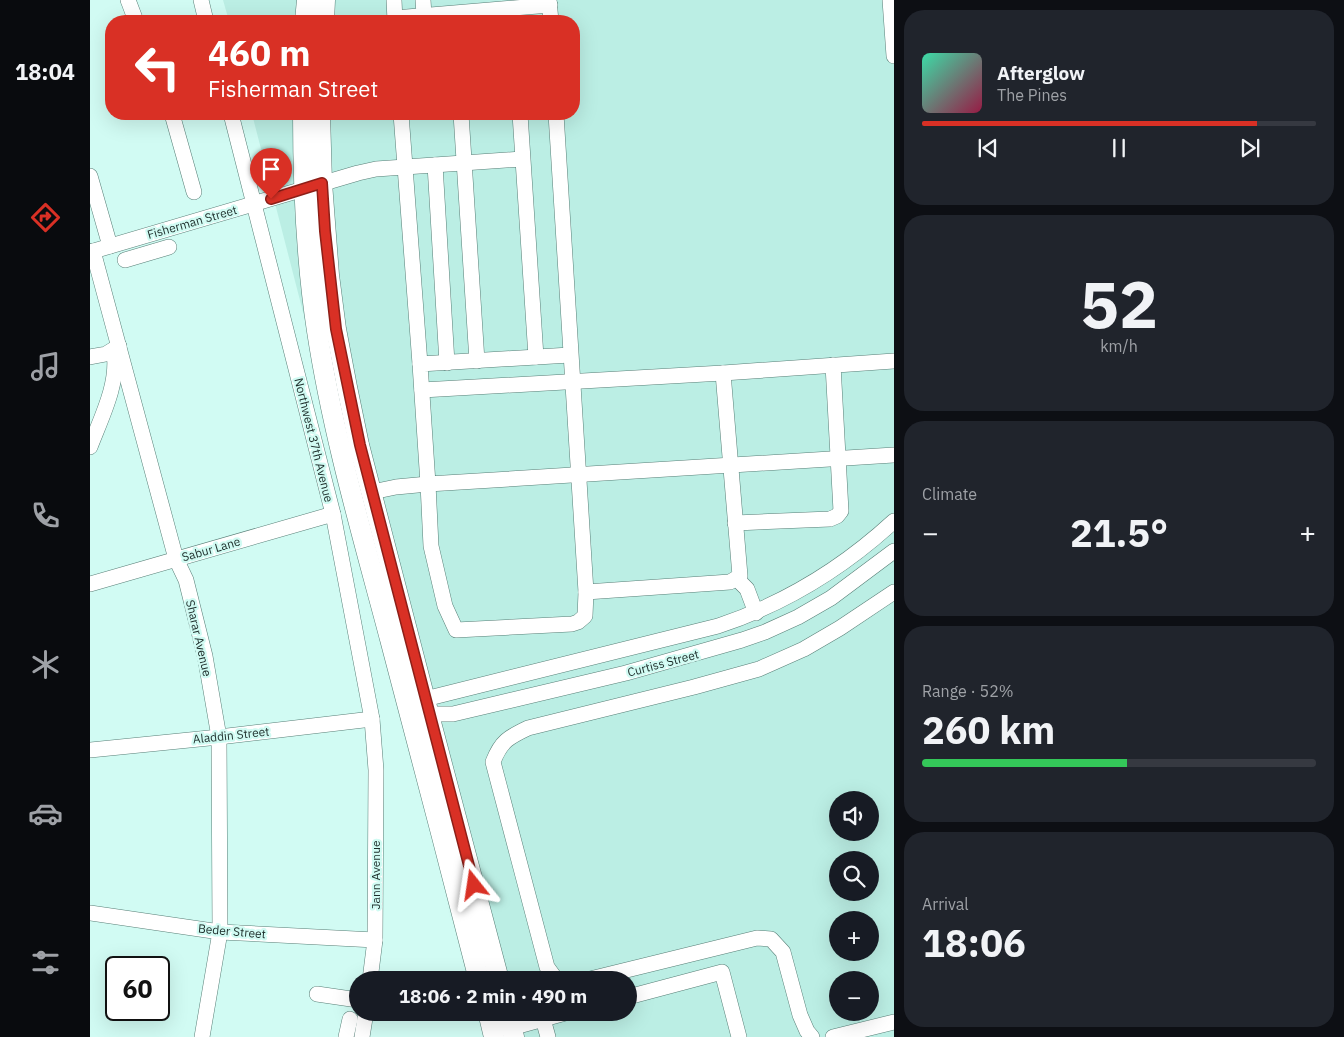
<!DOCTYPE html>
<html lang="en">
<head>
<meta charset="utf-8">
<style>
	:root { --surface:#171b24; --page:#20242c; --text:#f1f3f6; --muted:#9ea1a6; --line:#363941; --accent:#d93025 }
	body { margin:0; font-family:"IBM Plex Sans",sans-serif; background:var(--page); color:var(--text); height:100vh; display:flex; flex-direction:column; font-size:19px; white-space:nowrap }
	* { box-sizing:border-box; margin:0 }
	p { font-size:16px; color:var(--muted) }
	.icon { flex:none; width:28px; height:28px; fill:none; stroke:currentColor; stroke-width:2; stroke-linecap:round; stroke-linejoin:round }
	.map { position:relative; flex:1; overflow:hidden }
	.drawer { display:flex; flex-direction:column; gap:10px; padding:10px; background:#0d0f14; width:450px }
	.drawer>* { flex:none }
	.top-card { position:absolute; left:15px; top:15px; width:475px; height:105px; border-radius:20px; box-shadow:0 5px 20px #0002; background:#d93025; color:#fff; overflow:hidden }
	.controls { position:absolute; left:739px; top:791px; display:grid; gap:10px }
	.controls a { display:grid; place-items:center; width:50px; height:50px; border-radius:50%; background:var(--surface); box-shadow:0 5px 20px #0002; font-size:25px }
	.speed { position:absolute; left:15px; top:956px; display:flex; gap:10px; font-size:25px; font-weight:700; text-align:center }
	.speed>* { display:grid; place-content:center; width:65px; height:65px; border-radius:50%; background:var(--surface); box-shadow:0 5px 20px #0002; line-height:1 }
	.speed .limit { border:2px solid #111; border-radius:8px; background:#fff; color:#111 }
	.pin { position:absolute; display:grid; place-items:center; width:42px; height:42px; color:#fff; margin:-51px -21px; border-radius:50% 50% 50% 0; rotate:-45deg; box-shadow:0 0 5px #0007 }
	.pin .icon { rotate:45deg }
	.me { position:absolute; width:55px; margin:-28px; rotate:345deg; stroke-linejoin:round; filter:drop-shadow(0 0 4px #0008) }
	.turn { display:flex; align-items:center; gap:18px; height:105px; padding:0 20px; font-size:22px }
	.turn .icon { width:65px; height:65px; stroke-width:2.5 }
	.turn b { display:block; font-size:35px; line-height:42px }
	.big { font-size:38px; font-weight:800; line-height:1.1 }
	.drawer .tile { flex:1; display:flex; flex-direction:column; justify-content:center; gap:8px; min-width:0; padding:0 18px; border-radius:20px; background:var(--page) }
	.drawer .dial { align-items:center; gap:0 }
	.dial b { font-size:65px; line-height:1 }
	.song { display:flex; align-items:center; gap:15px }
	.cover { width:60px; height:60px; border-radius:8px; background:linear-gradient(135deg,hsl(160 70% 55%),hsl(340 70% 35%)) }
	.played { height:5px; border-radius:2px; background:linear-gradient(90deg,var(--accent) 85%,var(--line) 85%) }
	.keys { display:flex; justify-content:space-around; direction:ltr }
	.heat { display:flex; justify-content:space-between; align-items:center; font-size:28px; direction:ltr }
	.charge { height:8px; border-radius:4px; background:linear-gradient(90deg,#34c759 52%,var(--line) 0) }
	.trip { position:absolute; left:259px; top:971px; width:288px; height:50px; border-radius:25px; background:var(--surface); box-shadow:0 5px 20px #0002; font-weight:800; line-height:50px; text-align:center }
	main { display:flex; flex:1; min-height:0 }
	.dock { display:flex; flex-direction:column; width:90px; justify-content:space-around; align-items:center; background:#090b0e; color:var(--muted) }
	.dock .icon { width:35px; height:35px }
	.dock .selected { color:var(--accent) }
	.dock b { font-size:22px; color:var(--text) }
	.map>svg:first-child { display:block }
	.built { fill:#bbeee4; fill-rule:evenodd }
	.lines { fill:none; stroke-linecap:round; stroke-linejoin:round }
	.minor-casing { stroke:#587f77; stroke-width:16 }
	.major-casing { stroke:#587f77; stroke-width:21 }
	.minor { stroke:#fff; stroke-width:15 }
	.major { stroke:#fff; stroke-width:20 }
	.route-casing { stroke:#8d1f18; stroke-width:12 }
	.route { stroke:#d93025; stroke-width:9 }
	.labels { text-anchor:middle; dominant-baseline:central; stroke-width:4.5; stroke-linejoin:round; paint-order:stroke }
	.street-label { font-size:12px; fill:#1d2d2a; stroke:#d1fbf3 }
</style>
</head>
<body>
<main>
<nav class="dock">
<b>18:04</b>
<svg class="icon selected" aria-label="directions" viewBox="0 0 24 24"><path d="M12 3l9 9-9 9-9-9zM9 14v-3h6M13 9l2 2-2 2"/></svg>
<svg class="icon" aria-label="music" viewBox="0 0 24 24"><path d="M9 18V5l10-2v13"/><circle cx="6" cy="18" r="3"/><circle cx="16" cy="16" r="3"/></svg>
<svg class="icon" aria-label="phone" viewBox="0 0 24 24"><path d="M5 4h4l2 5-3 2q2 4 5 5l2-3 5 2v4C11 20 4 13 5 4z"/></svg>
<svg class="icon" aria-label="climate" viewBox="0 0 24 24"><path d="M12 3v18M4 7l16 10M4 17L20 7"/></svg>
<svg class="icon" aria-label="car" viewBox="0 0 24 24"><path d="M5 17H2v-5l4-1 3-4h7l3 4 3 1v5h-3M9 17h6M6 11h13"/><circle cx="7" cy="17" r="2"/><circle cx="17" cy="17" r="2"/></svg>
<svg class="icon" aria-label="filters" viewBox="0 0 24 24"><path d="M4 7h16M4 17h16"/><circle cx="9" cy="7" r="2"/><circle cx="15" cy="17" r="2"/></svg>
</nav>
<div class="map">
<svg width="804" height="1037" viewBox="0 0 804 1037">
	<rect width="100%" height="100%" fill="#d1fbf3"/>
	<!-- built -->
	<path class="built" d="M 133,0 L 804,0 L 804,1037 L 400,1037 L 394,1013 L 538,1012 L 538,980 L 385,980 L 162,114 L 484,114 L 484,21 L 139,21 ZM 748,800 L 780,800 L 780,832 L 748,832 ZM 748,860 L 780,860 L 780,892 L 748,892 ZM 748,920 L 780,920 L 780,952 L 748,952 ZM 748,980 L 780,980 L 780,1012 L 748,1012 Z"/>
	<g class="lines">
		<defs>
			<g id="minor">
				<polyline points="38,0 46,21"/>
				<polyline points="111,0 116,21"/>
				<polyline points="304,0 305,21"/>
				<polyline points="333,0 334,15"/>
				<polyline points="459,0 461,21"/>
				<polyline points="800,0 804,56"/>
				<polyline points="305,18 460,5"/>
				<polyline points="82,114 104,192"/>
				<polyline points="141,114 243,514 282,719 286,770 285,940 280,980"/>
				<polyline points="311,114 330,364"/>
				<polyline points="371,114 387,361"/>
				<polyline points="430,114 446,357"/>
				<polyline points="345,165 357,363"/>
				<polyline points="0,176 20,246"/>
				<polyline points="3,251 86,559 96,580 115,656 129,737 130,932 112,1037"/>
				<polyline points="0,252 268,173 286,169 432,159"/>
				<polyline points="35,260 79,247"/>
				<polyline points="480,355 330,364 338,484 804,455"/>
				<polyline points="0,357 16,354 29,346"/>
				<polyline points="332,390 633,373 804,361"/>
				<path d="M 0,447 C 11,418 29,384 24,352"/>
				<polyline points="282,492 306,487 338,484 341,546 355,606 366,630 482,624 488,622 495,616 496,592 466,114"/>
				<polyline points="645,523 740,519 747,516 751,511 743,365"/>
				<polyline points="647,579 657,589 666,613"/>
				<polyline points="0,584 243,514"/>
				<polyline points="496,592 640,582 650,576 633,373"/>
				<path d="M 328,705 L 335,699 L 628,626 C 694,604 753,568 804,521"/>
				<polyline points="331,714 363,714 536,673 652,640 675,632 708,617 741,598 804,551"/>
				<polyline points="0,750 129,737 282,719"/>
				<polyline points="0,913 130,932 285,940"/>
				<path d="M 471,980 L 465,978 L 457,967 L 403,762 C 411,741 419,737 438,728 L 604,687 L 669,669 L 714,649 L 750,628 L 804,592"/>
				<polyline points="496,980 667,938 681,939 693,952 710,1015 717,1031 722,1037"/>
				<polyline points="227,994 268,1000"/>
				<polyline points="538,997 632,972 649,1037"/>
				<polyline points="453,1019 458,1037"/>
				<polyline points="421,1028 479,1012"/>
				<polyline points="256,1037 260,1019"/>
				<polyline points="272,1037 276,1012"/>
				<polyline points="743,1037 804,1022"/>
			</g>
			<g id="major">
				<polyline points="215,21 217,0"/>
				<polyline points="234,21 235,0"/>
				<path d="M 213,114 C 213,187 216,259 227,331 C 243,436 273,537 300,639 C 330,753 360,866 389,980"/>
				<polyline points="230,114 232,183 239,275 246,329 257,387 269,445 339,715 409,980"/>
				<polyline points="398,1012 404,1037"/>
				<polyline points="417,1012 424,1037"/>
			</g>
		</defs>
		<!-- minor casing -->
		<use href="#minor" class="minor-casing"/>
		<!-- major casing -->
		<use href="#major" class="major-casing"/>
		<!-- minor -->
		<use href="#minor" class="minor"/>
		<!-- major -->
		<use href="#major" class="major"/>
	</g>
	<g class="lines">
		<defs>
			<polyline id="route" points="181,199 232,183 235,231 246,329 270,445 384,885"/>
		</defs>
		<!-- route casing -->
		<use href="#route" class="route-casing"/>
		<!-- route -->
		<use href="#route" class="route"/>
	</g>
	<g class="labels">
		<!-- street labels -->
		<g class="street-label">
			<text transform="translate(102 222) rotate(-16)">Fisherman Street</text>
			<text transform="translate(224 440) rotate(76)">Northwest 37th Avenue</text>
			<text transform="translate(121 549) rotate(-16)">Sabur Lane</text>
			<text transform="translate(109 638) rotate(77)">Sharar Avenue</text>
			<text transform="translate(573 663) rotate(-15)">Curtiss Street</text>
			<text transform="translate(141 735) rotate(-6)">Aladdin Street</text>
			<text transform="translate(285 875) rotate(-90)">Jann Avenue</text>
			<text transform="translate(142 931) rotate(5)">Beder Street</text>
		</g>
	</g>
</svg>
<div class="controls">
<a><svg class="icon" aria-label="sound" viewBox="0 0 24 24"><path d="M4 9h4l5-4v14l-5-4H4zM17 9q2 3 0 6"/></svg></a>
<a><svg class="icon" aria-label="search" viewBox="0 0 24 24"><circle cx="10" cy="10" r="6"/><path d="M15 15l6 6"/></svg></a>
<a>+</a>
<a>−</a>
</div>
<div class="speed"><div class="limit">60</div></div>
<div class="pin" style="left:181px;top:199px;background:#d93025"><svg class="icon" aria-label="arrive" viewBox="0 0 24 24"><path d="M6 21V4h12l-3 4 3 4H6"/></svg></div>
<svg class="me" style="left:384px;top:885px" viewBox="-20 -20 40 40"><path d="M0-17L14 15 0 8-14 15z" fill="#d93025" stroke="#fff" stroke-width="4"/></svg>
<div class="trip">18:06 · 2 min · 490 m</div>
<div class="top-card">
<div class="turn"><svg class="icon" aria-label="left" viewBox="0 0 24 24"><path d="M17 20v-9H6M10 6l-5 5 5 5"/></svg><div><b>460 m</b>Fisherman Street</div></div>
</div>
</div>
<section class="drawer">
<div class="tile">
<div class="song"><i class="cover"></i><div><b>Afterglow</b><p>The Pines</p></div></div>
<div class="played"></div>
<div class="keys"><svg class="icon" aria-label="previous" viewBox="0 0 24 24"><path d="M18 5L8 12l10 7zM5 5v14"/></svg><svg class="icon" aria-label="pause" viewBox="0 0 24 24"><path d="M8 5v14M16 5v14"/></svg><svg class="icon" aria-label="next" viewBox="0 0 24 24"><path d="M6 5l10 7-10 7zM19 5v14"/></svg></div>
</div>
<div class="tile dial"><b>52</b><p>km/h</p></div>
<div class="tile"><p>Climate</p>
<div class="heat"><a>−</a><b class="big">21.5°</b><a>+</a></div>
</div>
<div class="tile"><p>Range · 52%</p><b class="big">260 km</b><div class="charge"></div></div>
<div class="tile"><p>Arrival</p><b class="big">18:06</b></div>
</section>
</main>
</body>
</html>
